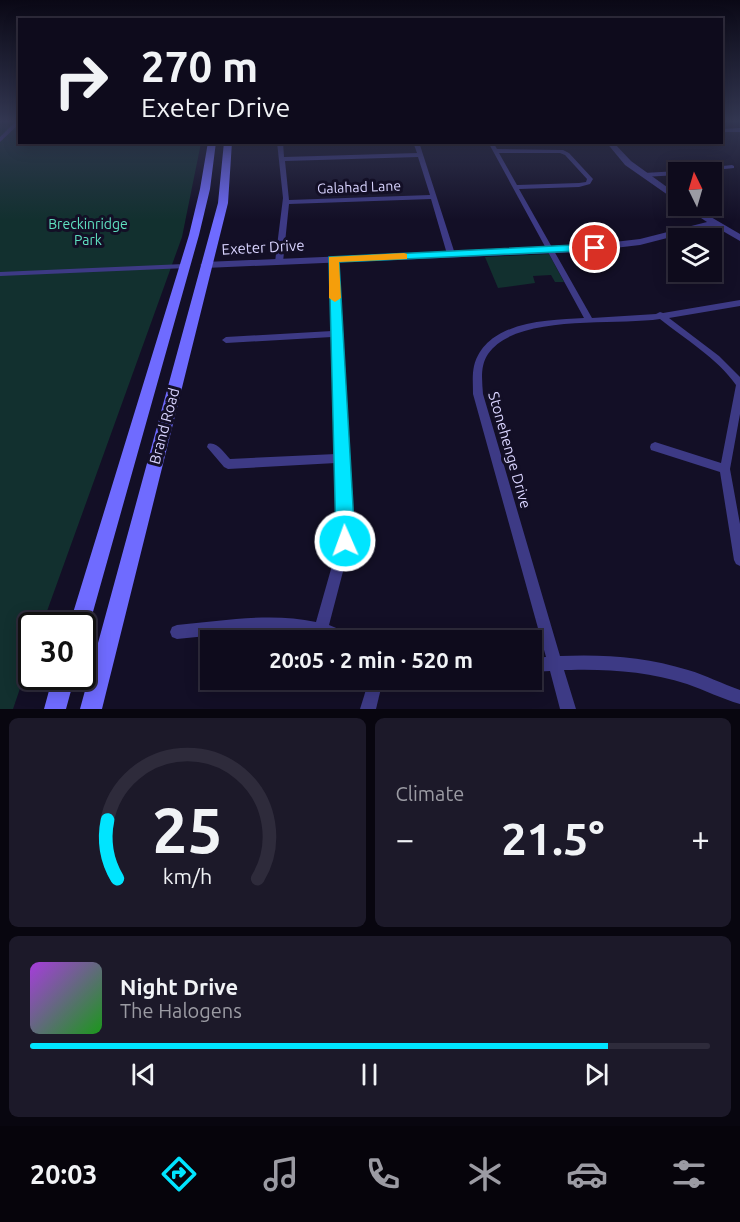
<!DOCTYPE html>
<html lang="en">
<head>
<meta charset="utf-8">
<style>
	:root { --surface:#0e0b1c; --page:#1c1929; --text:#f1f3f6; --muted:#9b9ba3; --line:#2e2b3b; --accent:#00e5ff }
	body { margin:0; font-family:Ubuntu,sans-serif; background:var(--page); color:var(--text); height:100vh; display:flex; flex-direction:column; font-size:22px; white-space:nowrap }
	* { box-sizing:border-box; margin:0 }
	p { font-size:20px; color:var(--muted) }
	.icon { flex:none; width:33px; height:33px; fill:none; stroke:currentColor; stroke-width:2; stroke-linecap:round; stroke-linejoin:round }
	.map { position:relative; height:709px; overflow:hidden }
	.sheet { display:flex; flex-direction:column; gap:9px; padding:9px; background:#08060f; flex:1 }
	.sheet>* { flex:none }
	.top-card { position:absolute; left:18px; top:18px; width:705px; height:126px; border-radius:0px; box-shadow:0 3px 15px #0003,0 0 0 2px var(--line); background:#0e0b1c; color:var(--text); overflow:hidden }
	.needle { width:39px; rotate:355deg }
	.controls { position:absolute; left:668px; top:162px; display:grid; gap:12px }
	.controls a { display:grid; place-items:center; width:54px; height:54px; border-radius:0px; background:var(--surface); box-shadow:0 3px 15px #0003,0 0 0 2px var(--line); font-size:30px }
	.speed { position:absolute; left:18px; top:612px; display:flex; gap:12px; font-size:30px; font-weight:700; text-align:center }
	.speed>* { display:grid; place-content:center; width:78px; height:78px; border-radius:50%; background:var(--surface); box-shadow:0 3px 15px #0003,0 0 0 2px var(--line); line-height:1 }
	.speed .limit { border:3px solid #111; border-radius:9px; background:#fff; color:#111 }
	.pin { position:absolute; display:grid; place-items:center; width:51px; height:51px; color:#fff; margin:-26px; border:3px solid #fff; border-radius:50%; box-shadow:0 2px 6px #0007 }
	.me { position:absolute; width:66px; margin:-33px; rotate:358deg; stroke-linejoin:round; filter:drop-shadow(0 0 4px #0008) }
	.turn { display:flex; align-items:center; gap:21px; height:126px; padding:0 24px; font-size:27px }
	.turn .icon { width:78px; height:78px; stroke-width:2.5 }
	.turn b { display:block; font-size:42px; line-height:51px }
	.big { font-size:45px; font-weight:700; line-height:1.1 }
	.sheet .widget { flex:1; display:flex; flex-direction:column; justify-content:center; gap:9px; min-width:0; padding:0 21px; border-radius:9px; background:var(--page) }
	.sheet .dial { align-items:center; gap:0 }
	.dial svg { height:156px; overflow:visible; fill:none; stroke:var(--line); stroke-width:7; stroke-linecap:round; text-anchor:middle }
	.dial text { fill:var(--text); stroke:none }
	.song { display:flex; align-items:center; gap:18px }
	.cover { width:72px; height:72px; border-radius:9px; background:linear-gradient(135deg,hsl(280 70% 55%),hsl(120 70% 35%)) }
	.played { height:6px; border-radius:3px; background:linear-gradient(90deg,var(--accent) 85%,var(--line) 85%) }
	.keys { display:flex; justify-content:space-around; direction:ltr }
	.heat { display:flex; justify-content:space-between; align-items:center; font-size:33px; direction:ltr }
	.sheet .tiles { flex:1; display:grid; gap:9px; grid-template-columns:1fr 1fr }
	.widget:last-child { grid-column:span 2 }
	.trip { position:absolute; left:200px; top:630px; width:342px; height:60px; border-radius:0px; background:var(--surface); box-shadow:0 3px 15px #0003,0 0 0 2px var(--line); font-weight:700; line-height:60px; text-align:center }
	.tab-bar { display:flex; height:96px; justify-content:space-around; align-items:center; background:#06040b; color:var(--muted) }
	.tab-bar .icon { width:42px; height:42px }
	.tab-bar .current { color:var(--accent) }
	.tab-bar b { font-size:27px; color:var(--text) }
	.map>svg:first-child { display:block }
	.green { fill:#12302f }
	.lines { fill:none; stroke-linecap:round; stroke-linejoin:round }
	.minor { fill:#3d3a85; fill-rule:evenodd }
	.tertiary { fill:#3d3a85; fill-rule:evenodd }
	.secondary { fill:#6f6bff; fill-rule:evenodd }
	.route { fill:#00e5ff; stroke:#0095a6; stroke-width:1.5 }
	.slow { fill:#f59e0b }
	.labels { text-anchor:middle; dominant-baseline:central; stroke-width:6; stroke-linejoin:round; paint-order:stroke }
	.far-street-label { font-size:14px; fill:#d9d4ff; stroke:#130f26 }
	.far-park-label { font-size:14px; fill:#5fe0c0; stroke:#130f26 }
	.street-label { font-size:15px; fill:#d9d4ff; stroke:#130f26 }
</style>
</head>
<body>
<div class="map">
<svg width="740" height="709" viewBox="0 0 740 709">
	<rect width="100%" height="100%" fill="#130f26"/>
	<!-- green -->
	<g class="green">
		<polygon points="0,121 19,121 20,142 201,143 182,237 42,625 32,626 31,656 13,709 0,709"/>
		<polygon points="549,254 564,282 555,282 551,275 533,276 535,283 498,288 485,257"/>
	</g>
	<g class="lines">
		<!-- minor -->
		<g class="minor">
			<polygon points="16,121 20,121 20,123 0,142 0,137"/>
			<polygon points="740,128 740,132 722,132 722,129"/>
			<path d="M 277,142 L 283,142 L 284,157 L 417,153 L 413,142 L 419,142 L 455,254 L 451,256 L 447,254 L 431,199 L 289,204 L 283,262 L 279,264 L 276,264 L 275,262 L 283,198 ZM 418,157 L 430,195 L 289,200 L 285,161 Z"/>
			<path d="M 488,142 L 493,142 L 497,149 L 563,150 L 569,153 L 593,179 L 590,184 L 579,187 L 519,189 L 592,318 L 656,314 L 660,312 L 663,313 L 740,300 L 740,306 L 669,318 L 719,356 L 740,377 L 740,414 L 730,469 L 740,524 L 740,566 L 736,564 L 734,560 L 720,472 L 651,450 L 650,447 L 651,444 L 655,442 L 721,463 L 736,385 C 717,358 685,339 660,319 C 616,326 516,313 488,354 C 480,366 482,380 483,394 L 560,656 C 603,654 647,657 688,670 C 706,675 722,684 740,690 L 740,704 C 722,699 705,690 687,684 C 649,672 610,669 571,670 L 564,670 L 576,709 L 560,709 L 550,671 L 531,672 L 531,658 L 546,657 L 473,394 C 473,384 472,375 474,366 C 486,321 547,320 584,318 ZM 499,153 L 560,153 L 565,155 L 587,179 L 586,182 L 579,183 L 517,185 Z"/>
			<polygon points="732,165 734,166 734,168 696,172 681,172 684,170"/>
			<polygon points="678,171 681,172 678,172 678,175 644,177 641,175 644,173"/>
			<path d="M 330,257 L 333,257 L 337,259 L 351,541 L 329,625 L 353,635 L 355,640 C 332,643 309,633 285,632 C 249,631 213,636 177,639 L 172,637 L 170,632 L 172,627 L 177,625 C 222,621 271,612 316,622 L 339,541 L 336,463 L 228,469 L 224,467 L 207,447 L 208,444 C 217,441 224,453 230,459 L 336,454 L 332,337 L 226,343 L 222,340 L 226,337 L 332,331 Z"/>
			<polygon points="184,264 187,264 187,268 0,276 0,272"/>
			<polygon points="369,680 383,680 376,709 360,709"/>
		</g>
		<!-- tertiary -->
		<g class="tertiary">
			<polygon points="606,142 613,142 631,161 678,195 678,202 625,165"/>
			<polygon points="683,206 692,206 740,234 740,241 714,226 640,245 580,252 205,268 200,265 205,262 580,246 640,239 707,222"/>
		</g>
		<!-- secondary -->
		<g class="secondary">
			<polygon points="208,142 216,142 210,189 199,235 89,626 86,633 82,635 82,626 69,626 189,235 200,189"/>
			<polygon points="224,142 232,142 228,203 102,709 80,709 218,203"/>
			<polygon points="53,676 75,676 66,709 44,709"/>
		</g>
	</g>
	<!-- sky -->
	<linearGradient id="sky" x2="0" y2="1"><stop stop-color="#0a0815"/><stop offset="0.55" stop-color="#333752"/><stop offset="1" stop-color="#333752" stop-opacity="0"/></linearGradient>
	<rect width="740" height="220" fill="url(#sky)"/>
	<!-- route -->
	<polygon class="route" points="595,244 599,245 599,250 339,262 355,541 352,548 345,550 339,548 336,541 329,257"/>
	<!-- slow -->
	<polygon class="slow" points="404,253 407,254 407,259 339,262 341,298 335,302 329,298 329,257"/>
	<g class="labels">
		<!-- far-street labels -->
		<g class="far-street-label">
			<text transform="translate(359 187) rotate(-2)">Galahad Lane</text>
		</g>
		<!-- far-park labels -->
		<g class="far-park-label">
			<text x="88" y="224">Breckinridge<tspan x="88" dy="16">Park</tspan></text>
		</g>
		<!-- street labels -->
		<g class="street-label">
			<text transform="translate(263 247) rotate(-3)">Exeter Drive</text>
			<text transform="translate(164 426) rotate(-75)">Brand Road</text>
			<text transform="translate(510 450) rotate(74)">Stonehenge Drive</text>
		</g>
	</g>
</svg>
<div class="controls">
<a><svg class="needle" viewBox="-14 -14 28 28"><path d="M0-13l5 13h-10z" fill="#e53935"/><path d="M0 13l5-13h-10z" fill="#9b9ba3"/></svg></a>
<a><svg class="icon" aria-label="layers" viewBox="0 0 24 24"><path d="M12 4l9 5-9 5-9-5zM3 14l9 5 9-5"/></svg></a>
</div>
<div class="speed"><div class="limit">30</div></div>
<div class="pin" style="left:595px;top:248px;background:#d93025"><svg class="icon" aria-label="arrive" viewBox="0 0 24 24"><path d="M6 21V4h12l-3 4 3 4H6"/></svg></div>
<svg class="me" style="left:345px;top:541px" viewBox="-20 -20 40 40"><circle r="17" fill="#00e5ff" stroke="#fff" stroke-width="3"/><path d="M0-11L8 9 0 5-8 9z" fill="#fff"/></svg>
<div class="trip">20:05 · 2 min · 520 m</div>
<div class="top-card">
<div class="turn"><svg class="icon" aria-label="right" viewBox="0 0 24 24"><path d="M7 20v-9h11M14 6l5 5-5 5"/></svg><div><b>270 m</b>Exeter Drive</div></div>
</div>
</div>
<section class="sheet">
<div class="tiles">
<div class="widget dial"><svg viewBox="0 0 100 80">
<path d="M14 69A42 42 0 1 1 86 69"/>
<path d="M14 69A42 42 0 0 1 9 39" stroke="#00e5ff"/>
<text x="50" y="56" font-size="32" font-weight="700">25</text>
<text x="50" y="72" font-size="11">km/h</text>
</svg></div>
<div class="widget"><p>Climate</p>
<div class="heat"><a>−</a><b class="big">21.5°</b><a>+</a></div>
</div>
<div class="widget">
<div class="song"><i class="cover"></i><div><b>Night Drive</b><p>The Halogens</p></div></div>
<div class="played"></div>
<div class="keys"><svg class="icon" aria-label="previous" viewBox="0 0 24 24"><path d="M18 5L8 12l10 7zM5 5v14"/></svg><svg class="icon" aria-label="pause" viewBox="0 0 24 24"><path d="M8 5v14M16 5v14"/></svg><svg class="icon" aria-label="next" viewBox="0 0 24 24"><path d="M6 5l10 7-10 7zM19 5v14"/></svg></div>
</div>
</div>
</section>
<nav class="tab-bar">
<b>20:03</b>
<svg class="icon current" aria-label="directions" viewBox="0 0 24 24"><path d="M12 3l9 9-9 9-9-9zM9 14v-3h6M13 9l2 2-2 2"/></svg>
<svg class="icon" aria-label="music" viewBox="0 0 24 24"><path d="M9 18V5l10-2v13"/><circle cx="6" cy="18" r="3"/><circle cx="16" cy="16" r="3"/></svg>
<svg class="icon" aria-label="phone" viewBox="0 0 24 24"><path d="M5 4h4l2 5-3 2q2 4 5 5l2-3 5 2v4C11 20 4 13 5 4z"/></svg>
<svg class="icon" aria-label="climate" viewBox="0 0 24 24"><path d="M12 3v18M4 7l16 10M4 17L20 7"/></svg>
<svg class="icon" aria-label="car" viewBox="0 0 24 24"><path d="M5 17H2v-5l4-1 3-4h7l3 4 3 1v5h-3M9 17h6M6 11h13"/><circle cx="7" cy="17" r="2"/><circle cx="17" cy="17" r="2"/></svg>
<svg class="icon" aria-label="filters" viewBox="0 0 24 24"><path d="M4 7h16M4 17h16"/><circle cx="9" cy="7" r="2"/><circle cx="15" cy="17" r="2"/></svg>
</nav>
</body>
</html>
